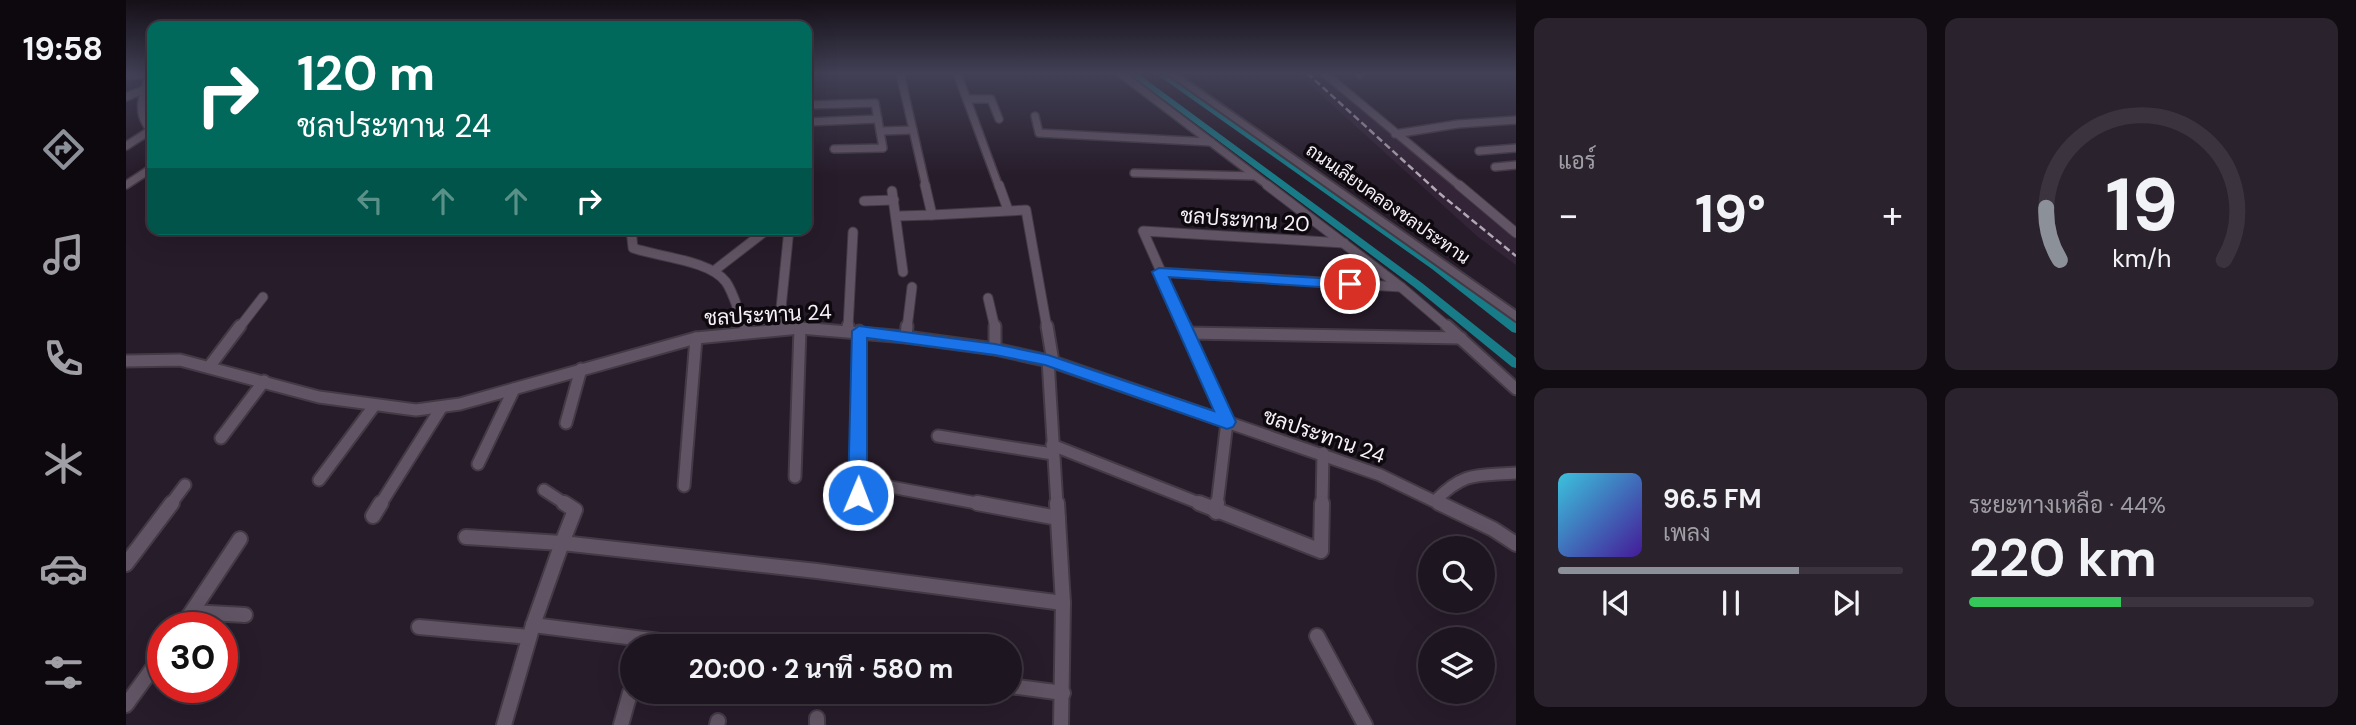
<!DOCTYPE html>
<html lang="th">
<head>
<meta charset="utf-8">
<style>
	:root { --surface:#1d1520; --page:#2a222d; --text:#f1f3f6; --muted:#a09fa5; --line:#3b343e; --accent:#8c9099 }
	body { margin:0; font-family:"DM Sans",Sarabun,sans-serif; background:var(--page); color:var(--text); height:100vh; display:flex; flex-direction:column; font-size:26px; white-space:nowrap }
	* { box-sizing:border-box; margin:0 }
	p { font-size:23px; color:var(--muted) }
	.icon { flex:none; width:38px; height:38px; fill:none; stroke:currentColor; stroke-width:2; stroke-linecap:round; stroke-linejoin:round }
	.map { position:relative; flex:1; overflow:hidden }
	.panel { display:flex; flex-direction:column; gap:18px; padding:18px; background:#100c12; width:840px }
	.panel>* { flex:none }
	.top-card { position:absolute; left:21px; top:21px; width:665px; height:214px; border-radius:14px; box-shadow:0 7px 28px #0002,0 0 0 2px var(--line); background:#00695c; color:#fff; overflow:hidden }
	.controls { position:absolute; left:1292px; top:536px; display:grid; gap:14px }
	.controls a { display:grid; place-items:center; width:77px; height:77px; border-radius:50%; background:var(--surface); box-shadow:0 7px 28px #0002,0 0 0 2px var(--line); font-size:35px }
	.speed { position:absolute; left:21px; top:612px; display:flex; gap:14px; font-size:35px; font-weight:700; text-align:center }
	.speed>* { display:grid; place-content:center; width:91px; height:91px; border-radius:50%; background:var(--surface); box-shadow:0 7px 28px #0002,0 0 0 2px var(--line); line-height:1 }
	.speed .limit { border:10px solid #d22; background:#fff; color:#111 }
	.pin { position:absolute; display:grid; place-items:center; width:60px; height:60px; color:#fff; margin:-30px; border:4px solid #fff; border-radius:50%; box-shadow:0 2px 7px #0007 }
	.me { position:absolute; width:77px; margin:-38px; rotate:1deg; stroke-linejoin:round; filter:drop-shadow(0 0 5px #0008) }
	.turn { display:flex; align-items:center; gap:24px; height:147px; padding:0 35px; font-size:32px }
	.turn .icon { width:91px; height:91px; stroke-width:2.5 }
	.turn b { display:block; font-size:49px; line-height:60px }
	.lanes { display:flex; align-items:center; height:66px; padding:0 35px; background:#0003; justify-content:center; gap:35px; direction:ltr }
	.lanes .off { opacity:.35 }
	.big { font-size:52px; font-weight:700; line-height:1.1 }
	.panel .tile { flex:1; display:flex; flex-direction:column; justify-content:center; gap:10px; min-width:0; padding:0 24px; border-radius:14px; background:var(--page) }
	.panel .dial { align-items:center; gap:0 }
	.dial svg { height:182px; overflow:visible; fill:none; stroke:var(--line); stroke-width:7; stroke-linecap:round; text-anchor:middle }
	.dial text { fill:var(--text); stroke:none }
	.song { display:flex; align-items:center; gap:21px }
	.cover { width:84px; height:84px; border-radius:10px; background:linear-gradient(135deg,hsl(190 70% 55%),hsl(260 70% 35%)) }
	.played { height:7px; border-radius:4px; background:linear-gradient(90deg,var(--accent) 70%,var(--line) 70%) }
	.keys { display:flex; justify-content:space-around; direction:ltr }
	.heat { display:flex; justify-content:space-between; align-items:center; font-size:38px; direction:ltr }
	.charge { height:10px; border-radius:5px; background:linear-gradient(90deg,#34c759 44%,var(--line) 0) }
	.panel .tiles { flex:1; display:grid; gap:18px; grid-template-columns:repeat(2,1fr) }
	.trip { position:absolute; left:494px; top:634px; width:402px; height:70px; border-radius:35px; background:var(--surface); box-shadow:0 7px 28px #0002,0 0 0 2px var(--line); font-weight:700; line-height:70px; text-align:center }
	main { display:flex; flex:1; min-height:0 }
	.tab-bar { display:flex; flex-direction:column; width:126px; justify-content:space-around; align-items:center; background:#0c080d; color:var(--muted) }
	.tab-bar .icon { width:49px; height:49px }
	.tab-bar .selected { color:var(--accent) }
	.tab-bar b { font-size:32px; color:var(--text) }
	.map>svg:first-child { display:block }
	.built { fill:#332437 }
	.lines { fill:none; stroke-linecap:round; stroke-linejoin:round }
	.canal { fill:#187b88; fill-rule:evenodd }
	.minor-far3-casing { stroke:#433a45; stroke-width:10 }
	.minor-far2-casing { stroke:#433a45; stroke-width:11 }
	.minor-far1-casing { stroke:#433a45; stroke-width:15 }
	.minor-casing { stroke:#433a45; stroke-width:18 }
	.tertiary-casing { stroke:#433a45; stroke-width:4 }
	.minor-far3 { stroke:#615464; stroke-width:7 }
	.minor-far2 { stroke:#615464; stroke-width:9 }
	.minor-far1 { stroke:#615464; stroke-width:11 }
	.minor { stroke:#615464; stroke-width:14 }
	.tertiary { fill:#615464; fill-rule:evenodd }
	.rail { stroke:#b1a8b3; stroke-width:2.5; stroke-dasharray:7 3.5; stroke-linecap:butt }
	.route { fill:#1a73e8; stroke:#114b97; stroke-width:2 }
	.labels { text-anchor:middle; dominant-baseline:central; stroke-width:7; stroke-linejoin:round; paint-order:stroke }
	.far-street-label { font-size:18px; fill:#f9f1fa; stroke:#0d090e }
	.street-label { font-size:21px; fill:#f9f1fa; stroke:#0d090e }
</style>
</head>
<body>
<main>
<nav class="tab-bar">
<b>19:58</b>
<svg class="icon selected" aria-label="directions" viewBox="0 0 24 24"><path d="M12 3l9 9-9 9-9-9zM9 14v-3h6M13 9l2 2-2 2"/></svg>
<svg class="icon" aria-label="music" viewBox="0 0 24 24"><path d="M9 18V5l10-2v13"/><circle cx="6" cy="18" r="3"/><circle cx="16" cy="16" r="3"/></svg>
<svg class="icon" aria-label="phone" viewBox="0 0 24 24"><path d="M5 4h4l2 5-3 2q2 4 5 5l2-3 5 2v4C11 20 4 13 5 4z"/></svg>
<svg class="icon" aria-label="climate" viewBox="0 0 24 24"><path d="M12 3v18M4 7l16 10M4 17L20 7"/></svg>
<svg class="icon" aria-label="car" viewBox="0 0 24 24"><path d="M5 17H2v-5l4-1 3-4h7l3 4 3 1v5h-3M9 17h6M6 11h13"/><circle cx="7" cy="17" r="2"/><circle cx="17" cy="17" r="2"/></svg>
<svg class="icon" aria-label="filters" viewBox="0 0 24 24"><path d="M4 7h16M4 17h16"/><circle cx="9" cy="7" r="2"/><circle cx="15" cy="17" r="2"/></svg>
</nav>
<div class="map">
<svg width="1390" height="725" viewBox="0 0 1390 725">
	<rect width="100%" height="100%" fill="#271c2a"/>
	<!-- built -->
	<polygon class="built" points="1171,73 1195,73 1390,237 1390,265 1352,237"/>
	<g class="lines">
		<!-- canal -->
		<g class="canal">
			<polygon points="1002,73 1011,73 1296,283 1390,358 1390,368 1386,367 1288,287"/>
			<polygon points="1029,73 1038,73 1314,265 1390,323 1390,333 1386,332 1306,269"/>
		</g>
		<defs>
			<g id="minor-far3">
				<polyline points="774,73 800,187"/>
				<polyline points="831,73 873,187"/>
				<polyline points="994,73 1144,187"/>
				<polyline points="1198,73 1335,187"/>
				<polyline points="1232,73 1234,75"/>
				<polyline points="0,75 26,75"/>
				<path d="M 24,75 C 16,94 9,115 26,131"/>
				<polyline points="0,97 17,90"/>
				<polyline points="841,99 865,99 873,119"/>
				<polyline points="681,105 749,103 757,148 708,149"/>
				<polyline points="909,116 913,133 1085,142"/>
				<polyline points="681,122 752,119"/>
				<polyline points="754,131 787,130"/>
				<polyline points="1269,134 1332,124 1390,120"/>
				<polyline points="0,146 25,130"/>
				<polyline points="1353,151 1390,148"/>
				<polyline points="1369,167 1390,165"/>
				<polyline points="1008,173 1129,176"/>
				<polyline points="0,185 26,168"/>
			</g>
			<g id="minor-far2">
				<polyline points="799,185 806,215 900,210 921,328"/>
				<polyline points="873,185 882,210"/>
				<polyline points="1141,185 1275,287 1323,328"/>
				<polyline points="1333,185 1390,233"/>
				<polyline points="766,191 777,272"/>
				<polyline points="738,201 768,200"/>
				<polyline points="772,216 806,215"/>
				<path d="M 505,229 L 507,248 C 532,257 584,260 600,282 C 609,295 612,314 620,328"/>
				<polyline points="589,270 642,229"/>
				<polyline points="1033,272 1275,287"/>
				<polyline points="862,298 869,328"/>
				<polyline points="113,328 137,297"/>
				<polyline points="653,328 663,229"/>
				<polyline points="672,328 675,328"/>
				<polyline points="722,328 727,232"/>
				<polyline points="781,328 786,287"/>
				<polyline points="1060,328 1017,231 1218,243"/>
			</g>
			<g id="minor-far1">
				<polyline points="619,326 621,331"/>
				<polyline points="869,326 869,349"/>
				<polyline points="921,326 927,362"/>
				<polyline points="1059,326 1101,422 1091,505"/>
				<polyline points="1321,326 1390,389"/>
				<polyline points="653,329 653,326"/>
				<polyline points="722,330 722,326"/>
				<polyline points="1061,333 1335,338"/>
				<polyline points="780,337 781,326"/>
				<polyline points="922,360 931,505"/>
				<polyline points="0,361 54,360 193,397 290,410 334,404 570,338 674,328 780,337 869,349 927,362 1254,475 1316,505"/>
				<polyline points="83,367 114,326"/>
				<polyline points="440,423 455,369"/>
				<polyline points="812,436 927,454"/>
				<polyline points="95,438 138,381"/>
				<polyline points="926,445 1078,505"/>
				<polyline points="352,464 388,389"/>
				<polyline points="669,477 674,328"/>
				<polyline points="193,480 248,406"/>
				<polyline points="754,485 861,505"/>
				<polyline points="558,486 570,338"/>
				<polyline points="418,490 441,505"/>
				<polyline points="732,495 733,331"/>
				<path d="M 1310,500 C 1339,471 1351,476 1390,473"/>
				<polyline points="44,505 59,485"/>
				<polyline points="254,505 315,408"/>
				<polyline points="1196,505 1197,453"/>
			</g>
			<g id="minor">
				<polyline points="851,503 932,518"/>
				<polyline points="931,503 937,603 935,725"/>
				<polyline points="1073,503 1195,551 1196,503"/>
				<polyline points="1313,503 1367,529 1390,544"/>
				<polyline points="1090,512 1091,503"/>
				<polyline points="247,516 255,503"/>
				<polyline points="340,537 436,543 449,510 438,503"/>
				<polyline points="0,564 46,503"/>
				<polyline points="66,612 119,615"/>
				<polyline points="407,625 573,646"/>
				<polyline points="293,627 403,637"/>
				<polyline points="55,628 114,539"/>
				<polyline points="1191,636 1239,725"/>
				<polyline points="884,686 937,693"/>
				<polyline points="0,705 37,654"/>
				<polyline points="691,718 691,725"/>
				<polyline points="378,725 407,625 436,543 691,571 937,603"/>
				<polyline points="495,725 504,693"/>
				<polyline points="591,725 592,721"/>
			</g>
			<polygon id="tertiary" points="1040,73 1050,73 1390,311 1390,321"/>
		</defs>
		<!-- minor-far3 casing -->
		<use href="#minor-far3" class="minor-far3-casing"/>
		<!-- minor-far2 casing -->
		<use href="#minor-far2" class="minor-far2-casing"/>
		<!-- minor-far1 casing -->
		<use href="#minor-far1" class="minor-far1-casing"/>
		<!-- minor casing -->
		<use href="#minor" class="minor-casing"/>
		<!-- tertiary casing -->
		<use href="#tertiary" class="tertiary-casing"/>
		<!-- minor-far3 -->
		<use href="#minor-far3" class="minor-far3"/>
		<!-- minor-far2 -->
		<use href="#minor-far2" class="minor-far2"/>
		<!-- minor-far1 -->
		<use href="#minor-far1" class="minor-far1"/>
		<!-- minor -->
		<use href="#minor" class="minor"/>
		<!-- tertiary -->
		<use href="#tertiary" class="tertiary"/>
		<!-- rail -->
		<polyline class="rail" points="1181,73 1313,193 1390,256"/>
	</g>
	<!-- sky -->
	<linearGradient id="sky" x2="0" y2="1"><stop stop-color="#150f17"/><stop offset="0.42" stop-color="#414055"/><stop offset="1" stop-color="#414055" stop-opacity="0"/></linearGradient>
	<rect width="1390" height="175" fill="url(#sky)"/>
	<!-- route -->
	<polygon class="route" points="1033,268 1224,280 1231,284 1224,289 1043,277 1110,422 1107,427 1101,429 919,365 869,355 741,338 741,495 738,501 732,503 725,501 722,495 726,331 733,326 869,344 922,355 1088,411 1026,272"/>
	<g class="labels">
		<!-- far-street labels -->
		<g class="far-street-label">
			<text transform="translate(1262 204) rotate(35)">ถนนเลียบคลองชลประทาน</text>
		</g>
		<!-- street labels -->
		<g class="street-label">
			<text transform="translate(1119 220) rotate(4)">ชลประทาน 20</text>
			<text transform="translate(642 315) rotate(-3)">ชลประทาน 24</text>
			<text transform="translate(1198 436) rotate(19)">ชลประทาน 24</text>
		</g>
	</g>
</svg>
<div class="controls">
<a><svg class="icon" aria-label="search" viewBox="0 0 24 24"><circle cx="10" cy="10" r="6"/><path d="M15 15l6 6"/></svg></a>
<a><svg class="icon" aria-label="layers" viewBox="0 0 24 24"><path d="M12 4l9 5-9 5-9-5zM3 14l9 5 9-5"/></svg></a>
</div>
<div class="speed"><div class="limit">30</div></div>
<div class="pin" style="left:1224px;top:284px;background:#d93025"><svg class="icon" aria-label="arrive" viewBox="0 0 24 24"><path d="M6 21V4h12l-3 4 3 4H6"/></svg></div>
<svg class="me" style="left:732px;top:495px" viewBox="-20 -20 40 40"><circle r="17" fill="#1a73e8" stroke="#fff" stroke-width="3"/><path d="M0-11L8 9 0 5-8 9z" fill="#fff"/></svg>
<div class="trip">20:00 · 2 นาที · 580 m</div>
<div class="top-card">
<div class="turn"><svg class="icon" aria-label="right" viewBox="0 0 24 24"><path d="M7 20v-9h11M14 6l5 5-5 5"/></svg><div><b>120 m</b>ชลประทาน 24</div></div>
<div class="lanes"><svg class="icon off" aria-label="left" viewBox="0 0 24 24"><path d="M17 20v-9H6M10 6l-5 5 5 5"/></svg><svg class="icon off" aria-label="ahead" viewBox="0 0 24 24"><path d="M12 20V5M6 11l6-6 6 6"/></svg><svg class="icon off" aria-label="ahead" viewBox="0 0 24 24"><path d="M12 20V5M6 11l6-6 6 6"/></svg><svg class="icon" aria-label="right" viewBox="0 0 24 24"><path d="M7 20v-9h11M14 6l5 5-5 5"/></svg></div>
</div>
</div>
<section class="panel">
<div class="tiles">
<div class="tile"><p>แอร์</p>
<div class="heat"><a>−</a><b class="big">19°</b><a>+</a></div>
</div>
<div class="tile dial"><svg viewBox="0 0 100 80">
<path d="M14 69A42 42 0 1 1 86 69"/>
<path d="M14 69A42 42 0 0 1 8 46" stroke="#8c9099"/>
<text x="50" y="56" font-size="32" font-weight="700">19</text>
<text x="50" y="72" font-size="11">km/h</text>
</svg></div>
<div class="tile">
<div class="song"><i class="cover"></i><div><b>96.5 FM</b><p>เพลง</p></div></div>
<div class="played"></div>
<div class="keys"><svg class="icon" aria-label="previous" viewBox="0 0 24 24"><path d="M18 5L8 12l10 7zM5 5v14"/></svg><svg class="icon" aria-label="pause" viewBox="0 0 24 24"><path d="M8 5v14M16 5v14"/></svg><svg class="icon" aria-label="next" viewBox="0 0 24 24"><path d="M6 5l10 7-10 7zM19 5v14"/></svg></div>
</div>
<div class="tile"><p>ระยะทางเหลือ · 44%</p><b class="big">220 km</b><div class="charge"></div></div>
</div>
</section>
</main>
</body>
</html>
